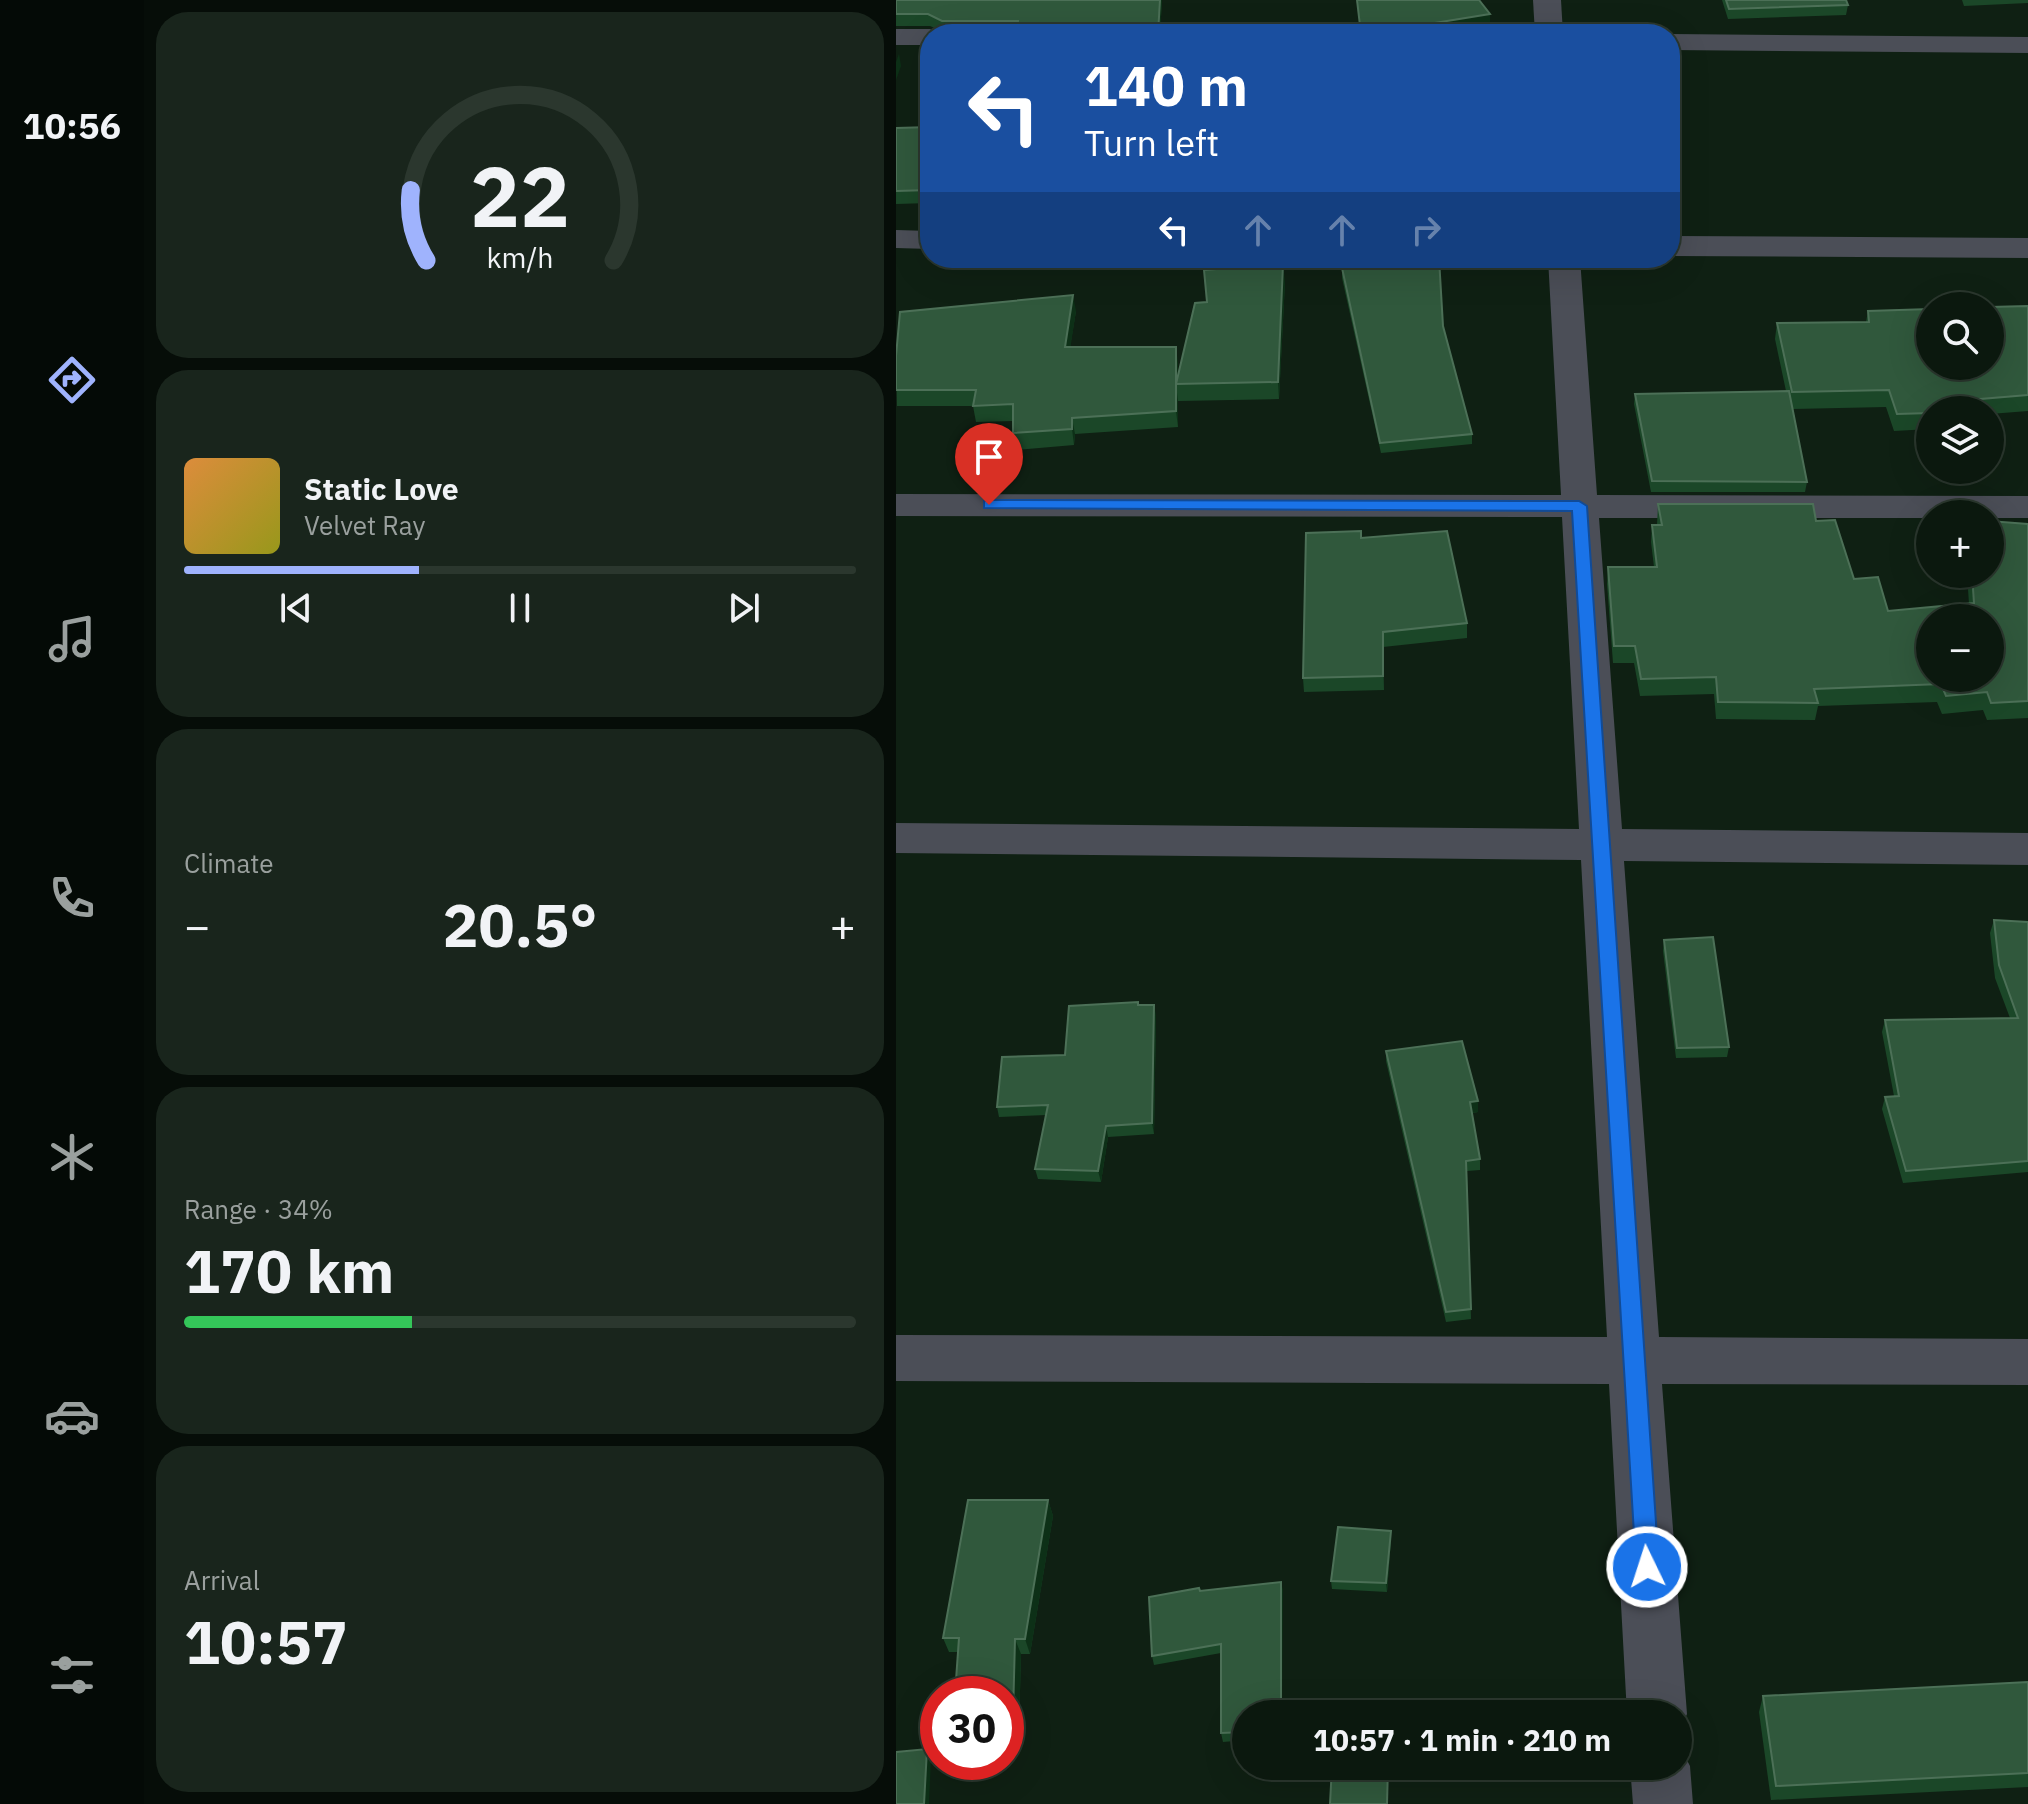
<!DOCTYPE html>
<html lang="en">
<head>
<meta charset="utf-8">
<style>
	:root { --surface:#0b180e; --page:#19251c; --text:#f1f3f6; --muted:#9aa09e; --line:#2b372e; --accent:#9fb3fd }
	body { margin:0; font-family:"IBM Plex Sans",sans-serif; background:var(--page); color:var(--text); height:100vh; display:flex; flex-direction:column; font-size:30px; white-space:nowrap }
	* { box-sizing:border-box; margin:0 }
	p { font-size:26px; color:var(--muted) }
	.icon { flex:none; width:44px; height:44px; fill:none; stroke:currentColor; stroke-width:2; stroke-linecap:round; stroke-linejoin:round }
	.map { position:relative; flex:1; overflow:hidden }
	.panel { display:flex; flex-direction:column; gap:12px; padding:12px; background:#060d08; width:752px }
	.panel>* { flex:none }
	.hud { position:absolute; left:24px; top:24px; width:760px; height:244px; border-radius:32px; box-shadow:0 8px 32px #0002,0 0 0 2px var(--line); background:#1a4fa0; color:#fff; overflow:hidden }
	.buttons { position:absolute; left:1020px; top:292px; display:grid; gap:16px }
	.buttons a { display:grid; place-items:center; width:88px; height:88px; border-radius:50%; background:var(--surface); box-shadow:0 8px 32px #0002,0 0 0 2px var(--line); font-size:40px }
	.speed { position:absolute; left:24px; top:1676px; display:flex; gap:16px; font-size:40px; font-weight:700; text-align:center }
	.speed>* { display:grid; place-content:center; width:104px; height:104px; border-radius:50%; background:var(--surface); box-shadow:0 8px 32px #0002,0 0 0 2px var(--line); line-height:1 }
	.speed .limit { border:12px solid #d22; background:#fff; color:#111 }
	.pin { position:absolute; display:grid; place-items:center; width:68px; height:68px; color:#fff; margin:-82px -34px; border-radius:50% 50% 50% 0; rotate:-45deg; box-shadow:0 0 8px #0007 }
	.pin .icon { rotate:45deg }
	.me { position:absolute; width:88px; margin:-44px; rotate:356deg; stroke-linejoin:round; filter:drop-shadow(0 0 6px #0008) }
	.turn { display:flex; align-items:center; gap:28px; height:168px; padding:0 32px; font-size:36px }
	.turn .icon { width:104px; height:104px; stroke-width:2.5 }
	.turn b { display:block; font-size:56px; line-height:68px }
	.lanes { display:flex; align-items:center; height:76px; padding:0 32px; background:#0003; justify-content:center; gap:40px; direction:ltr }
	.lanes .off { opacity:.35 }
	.big { font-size:60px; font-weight:700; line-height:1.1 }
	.panel .widget { flex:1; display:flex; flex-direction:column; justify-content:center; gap:12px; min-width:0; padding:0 28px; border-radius:32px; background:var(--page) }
	.panel .dial { align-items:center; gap:0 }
	.dial svg { height:208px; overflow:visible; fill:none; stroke:var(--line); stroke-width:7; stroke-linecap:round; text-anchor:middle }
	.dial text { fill:var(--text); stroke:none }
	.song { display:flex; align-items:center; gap:24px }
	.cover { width:96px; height:96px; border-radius:12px; background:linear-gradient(135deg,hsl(30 70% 55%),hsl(60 70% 35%)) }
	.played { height:8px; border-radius:4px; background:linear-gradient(90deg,var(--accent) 35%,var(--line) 35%) }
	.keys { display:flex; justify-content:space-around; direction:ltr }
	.heat { display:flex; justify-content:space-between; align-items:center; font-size:44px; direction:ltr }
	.charge { height:12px; border-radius:6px; background:linear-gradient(90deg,#34c759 34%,var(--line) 0) }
	.trip { position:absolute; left:336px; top:1700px; width:460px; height:80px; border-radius:40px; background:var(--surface); box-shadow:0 8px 32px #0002,0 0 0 2px var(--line); font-weight:700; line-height:80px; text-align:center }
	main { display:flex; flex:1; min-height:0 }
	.tab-bar { display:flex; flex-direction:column; width:144px; justify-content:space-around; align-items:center; background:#040a06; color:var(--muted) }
	.tab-bar .icon { width:56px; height:56px }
	.tab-bar .current { color:var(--accent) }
	.tab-bar b { font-size:36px; color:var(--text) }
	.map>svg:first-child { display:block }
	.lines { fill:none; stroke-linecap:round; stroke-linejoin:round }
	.minor { fill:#4b4e57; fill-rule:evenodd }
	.wall { fill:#1b4728 }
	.shaded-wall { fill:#0d3017 }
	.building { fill:#30583c; stroke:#4c7057; stroke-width:2; fill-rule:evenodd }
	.route { fill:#1a73e8; stroke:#114b97; stroke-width:2 }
</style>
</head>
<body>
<main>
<nav class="tab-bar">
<b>10:56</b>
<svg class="icon current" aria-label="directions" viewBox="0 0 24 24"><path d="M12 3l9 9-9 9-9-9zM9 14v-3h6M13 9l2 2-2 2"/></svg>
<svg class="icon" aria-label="music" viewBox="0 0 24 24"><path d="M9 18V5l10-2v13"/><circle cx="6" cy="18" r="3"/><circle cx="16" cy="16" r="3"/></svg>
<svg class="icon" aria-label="phone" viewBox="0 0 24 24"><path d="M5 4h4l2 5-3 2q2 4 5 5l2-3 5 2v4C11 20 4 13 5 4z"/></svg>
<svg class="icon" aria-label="climate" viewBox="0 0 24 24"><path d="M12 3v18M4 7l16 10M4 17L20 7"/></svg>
<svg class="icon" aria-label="car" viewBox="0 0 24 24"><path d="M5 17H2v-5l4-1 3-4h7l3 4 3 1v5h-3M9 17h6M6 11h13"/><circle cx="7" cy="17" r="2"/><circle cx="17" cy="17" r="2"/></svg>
<svg class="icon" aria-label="filters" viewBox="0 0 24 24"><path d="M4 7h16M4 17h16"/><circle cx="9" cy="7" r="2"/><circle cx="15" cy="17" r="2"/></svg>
</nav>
<section class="panel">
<div class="widget dial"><svg viewBox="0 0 100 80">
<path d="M14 69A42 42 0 1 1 86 69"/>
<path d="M14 69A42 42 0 0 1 8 42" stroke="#9fb3fd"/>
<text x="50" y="56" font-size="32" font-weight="700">22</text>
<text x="50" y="72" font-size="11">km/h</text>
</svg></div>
<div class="widget">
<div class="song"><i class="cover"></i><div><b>Static Love</b><p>Velvet Ray</p></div></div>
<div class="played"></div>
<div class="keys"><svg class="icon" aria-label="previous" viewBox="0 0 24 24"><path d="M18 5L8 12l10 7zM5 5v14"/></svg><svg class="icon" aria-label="pause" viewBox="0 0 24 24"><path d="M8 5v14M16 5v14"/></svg><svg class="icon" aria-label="next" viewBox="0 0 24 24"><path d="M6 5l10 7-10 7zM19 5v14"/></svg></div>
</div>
<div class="widget"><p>Climate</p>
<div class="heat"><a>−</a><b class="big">20.5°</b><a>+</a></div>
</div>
<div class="widget"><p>Range · 34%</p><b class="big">170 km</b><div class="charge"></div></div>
<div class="widget"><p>Arrival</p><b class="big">10:57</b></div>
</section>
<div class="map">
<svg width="1132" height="1804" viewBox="0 0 1132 1804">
	<rect width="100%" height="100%" fill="#0f2013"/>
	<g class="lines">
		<!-- minor -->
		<g class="minor">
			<polygon points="637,0 665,0 667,34 639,34"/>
			<polygon points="0,29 34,29 46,34 34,34 34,45 0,45"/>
			<polygon points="772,34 774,34 1132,37 1132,53 774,50"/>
			<polygon points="0,230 34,231 34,249 0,248"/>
			<polygon points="774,236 1132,238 1132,258 774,256"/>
			<polygon points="652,258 684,258 701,495 1132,496 1132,518 1094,518 1094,514 1034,514 1034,518 703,518 726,829 1132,833 1132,865 728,861 763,1337 1132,1339 1132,1385 766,1384 791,1714 782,1735 782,1714 731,1714 713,1384 0,1381 0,1335 711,1337 685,860 0,853 0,823 683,829 666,517 0,516 0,494 665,495"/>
			<polygon points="782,1743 794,1766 797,1804 737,1804 734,1766 782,1766"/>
		</g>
	</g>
	<!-- wall -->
	<g class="wall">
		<polygon points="0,0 266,0 264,34 48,32 34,26 0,26"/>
		<polygon points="826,0 950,0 952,5 950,15 832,19"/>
		<polygon points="1066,0 1132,0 1132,3 1068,6"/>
		<polygon points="34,127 34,203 0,204 0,128"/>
		<polygon points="446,268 547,326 576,434 576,444 485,453 446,278"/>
		<polygon points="389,282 383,399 282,401 282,427 179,434 178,445 120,450 117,433 117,421 80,422 77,406 1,406 0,356 180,311 174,347 282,363 282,376 311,302"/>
		<polygon points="1132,306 1132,411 1094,414 1094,410 1034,410 1034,429 998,431 990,407 897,409 911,482 909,492 755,492 738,404 739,394 890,391 879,339 881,323 970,322 972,311"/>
		<polygon points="762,504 920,521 958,579 992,611 1073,604 1071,574 1094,574 1132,524 1132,718 1091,720 1087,710 1046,714 1041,702 922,706 919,720 820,719 818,694 744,696 738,663 717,663 711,584 712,567 758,567 755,542 756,525 761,525"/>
		<polygon points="465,538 571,623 571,638 487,647 488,690 408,692 407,678"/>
		<polygon points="1098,920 1132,922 1132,1172 1007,1183 986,1109 989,1097 998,1096 986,1032 989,1020 1114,1018 1099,978 1094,933"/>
		<polygon points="768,940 833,1047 831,1057 780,1058 767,951"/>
		<polygon points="242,1002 243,1005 260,1015 258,1134 212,1137 205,1182 142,1179 139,1169 150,1115 103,1117 101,1107 169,1055"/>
		<polygon points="490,1051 582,1101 582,1112 576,1113 584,1159 584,1170 571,1171 575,1319 550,1322 490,1061"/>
		<polygon points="152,1500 157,1516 134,1654 125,1654 123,1730 110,1731 110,1694 62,1652 53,1652 47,1638"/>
		<polygon points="495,1531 495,1540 491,1592 436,1589 435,1581"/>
		<polygon points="387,1590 350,1714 350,1740 327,1742 325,1733 325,1653 258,1665 256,1656 304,1591"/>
		<polygon points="1132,1682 1132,1787 875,1800 863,1712 867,1696"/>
	</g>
	<!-- shaded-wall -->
	<g class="shaded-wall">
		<polygon points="264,0 266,0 264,34 262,34"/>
		<polygon points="594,14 594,23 530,34 471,34"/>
		<polygon points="3,54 5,66 0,80 0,62"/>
		<polygon points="387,264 389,282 383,399 382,382"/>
		<polygon points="177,295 180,311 172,363 169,347"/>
		<polygon points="280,347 282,363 282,384 280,384"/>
		<polygon points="280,385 282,401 282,427 280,411"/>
		<polygon points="176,418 179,434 178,445 176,429"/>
		<polygon points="258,1005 260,1015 258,1134 256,1123"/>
		<polygon points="582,1101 582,1112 574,1113 574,1102"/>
		<polygon points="210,1126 212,1137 205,1182 202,1171"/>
		<polygon points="152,1500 157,1516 134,1654 129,1639"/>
		<polygon points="495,1531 495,1540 491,1592 490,1583"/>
		<polygon points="385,1582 387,1590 386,1714 385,1714"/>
		<polygon points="119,1639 125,1654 123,1730 117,1716"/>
		<polygon points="31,1749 35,1757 33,1804 28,1804"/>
	</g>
	<!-- building -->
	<g class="building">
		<polygon points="0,0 264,0 262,34 120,34 122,21 46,21 32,14 0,14"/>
		<polygon points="461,0 583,0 594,14 471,34 465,34"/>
		<polygon points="830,0 950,0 952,5 833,9"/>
		<polygon points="34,127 34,190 0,191 0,128"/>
		<polygon points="462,258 543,258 547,326 576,434 484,443 446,268 462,267"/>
		<polygon points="387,264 382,382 280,384 299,303 311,302 308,270"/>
		<polygon points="177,295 169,347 280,347 280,411 176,418 176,429 117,433 117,404 77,406 80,390 0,390 0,356 4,312"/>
		<polygon points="1132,306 1132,395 1049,402 1052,410 1034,410 1034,413 1001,414 993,390 896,392 881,323 973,322 972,311 1034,309 1034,366 1094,366 1094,307"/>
		<polygon points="893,391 911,482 756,481 739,394"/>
		<path d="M 762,504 L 917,504 L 920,521 L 939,520 L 958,579 L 982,577 L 992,611 L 1078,603 L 1076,574 L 1094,574 L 1094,521 L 1132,524 L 1132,701 L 1095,703 L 1091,692 L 1050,696 L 1045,684 L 918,689 L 922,703 L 822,702 L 820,677 L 745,679 L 739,646 L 718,646 L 712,567 L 761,567 L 756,525 L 766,525 ZM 1034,618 L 1094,618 L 1094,678 L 1034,678 Z"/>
		<polygon points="465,531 465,538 551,531 571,623 487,632 487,676 407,678 410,533"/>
		<polygon points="1098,920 1132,922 1132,1161 1010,1171 989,1097 1003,1096 989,1020 1122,1018 1103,965"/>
		<polygon points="817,937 833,1047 781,1048 768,940"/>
		<polygon points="242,1002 242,1005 258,1005 256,1123 210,1126 202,1171 139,1169 152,1105 101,1107 106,1057 169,1055 173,1006"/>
		<polygon points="566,1041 582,1101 574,1102 584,1159 570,1161 575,1309 550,1312 490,1051"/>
		<polygon points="72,1500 152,1500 129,1639 119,1639 117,1716 110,1717 110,1694 59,1694 63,1638 47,1638"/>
		<polygon points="442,1527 495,1531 490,1583 435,1581"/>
		<polygon points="385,1582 385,1714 350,1714 350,1732 325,1733 325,1644 256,1656 253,1597 303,1588 304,1591"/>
		<polygon points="1132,1682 1132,1773 880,1786 867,1696"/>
		<polygon points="31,1749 28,1804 0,1804 0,1752"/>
		<polygon points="436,1766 492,1766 491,1804 434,1804"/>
	</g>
	<!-- route -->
	<polygon class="route" points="93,500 683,501 691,506 763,1567 760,1575 751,1578 743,1575 740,1567 676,511 88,508 88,501"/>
</svg>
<div class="buttons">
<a><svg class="icon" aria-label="search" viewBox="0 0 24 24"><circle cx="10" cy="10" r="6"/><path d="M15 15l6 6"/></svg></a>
<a><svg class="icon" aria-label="layers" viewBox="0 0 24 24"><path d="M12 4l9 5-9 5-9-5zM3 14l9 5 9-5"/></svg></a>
<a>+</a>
<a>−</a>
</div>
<div class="speed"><div class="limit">30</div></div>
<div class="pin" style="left:93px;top:505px;background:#d93025"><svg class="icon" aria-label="arrive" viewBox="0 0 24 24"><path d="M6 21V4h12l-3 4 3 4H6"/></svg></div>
<svg class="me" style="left:751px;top:1567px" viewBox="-20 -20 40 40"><circle r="17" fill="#1a73e8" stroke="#fff" stroke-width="3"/><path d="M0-11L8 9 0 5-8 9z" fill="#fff"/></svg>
<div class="trip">10:57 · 1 min · 210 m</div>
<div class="hud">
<div class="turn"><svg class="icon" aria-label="left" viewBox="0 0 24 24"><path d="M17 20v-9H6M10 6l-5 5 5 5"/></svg><div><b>140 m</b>Turn left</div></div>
<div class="lanes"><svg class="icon" aria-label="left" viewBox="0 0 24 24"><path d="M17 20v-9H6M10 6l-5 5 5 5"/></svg><svg class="icon off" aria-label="ahead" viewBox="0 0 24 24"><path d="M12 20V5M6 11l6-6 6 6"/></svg><svg class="icon off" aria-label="ahead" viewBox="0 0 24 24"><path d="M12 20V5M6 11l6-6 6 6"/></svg><svg class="icon off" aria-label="right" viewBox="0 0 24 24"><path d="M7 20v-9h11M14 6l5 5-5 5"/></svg></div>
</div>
</div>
</main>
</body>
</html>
